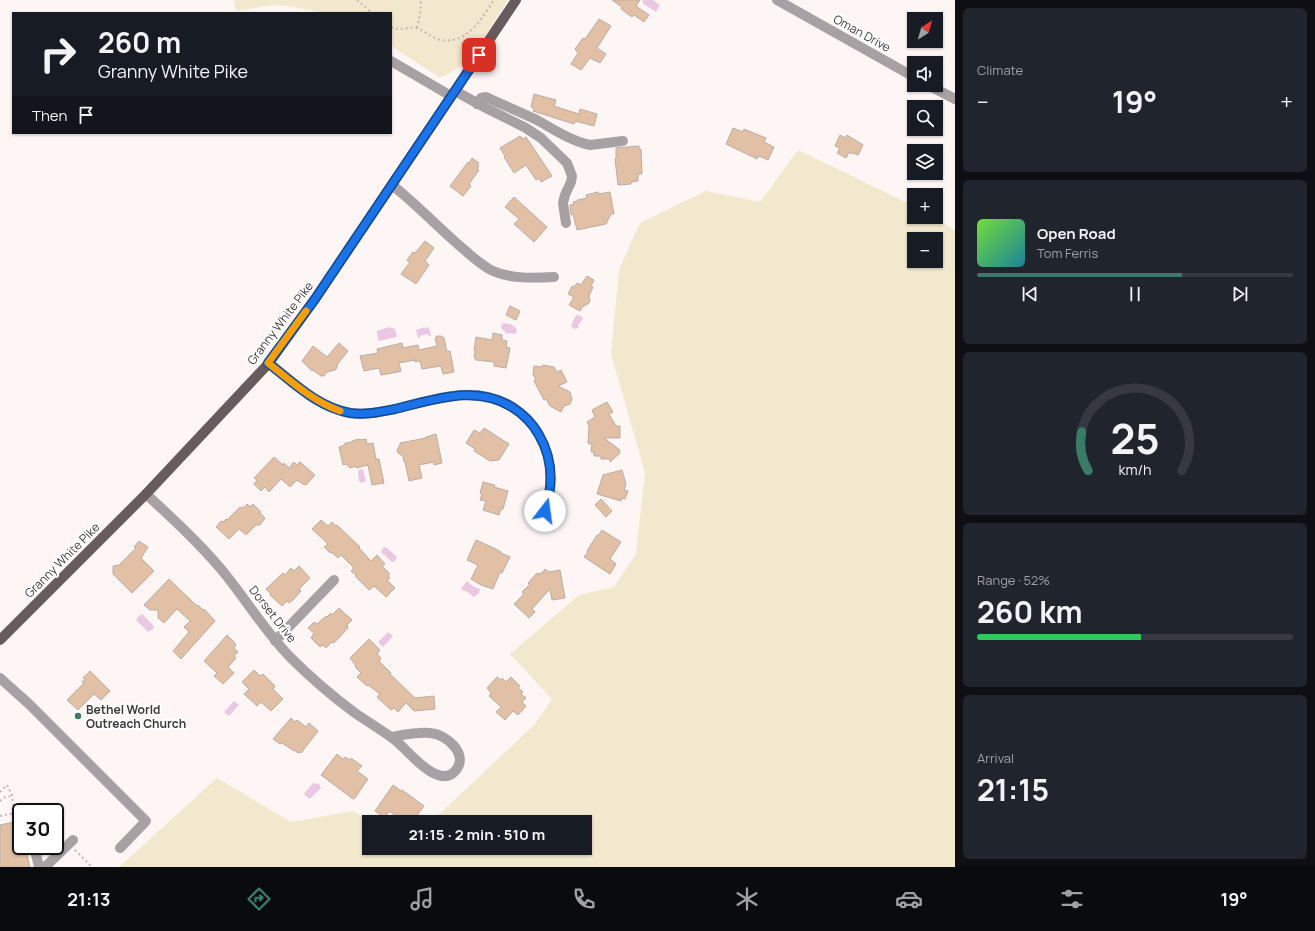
<!DOCTYPE html>
<html lang="en">
<head>
<meta charset="utf-8">
<style>
	:root { --surface:#171b24; --page:#20242c; --text:#f1f3f6; --muted:#9ea1a6; --line:#363941; --accent:#397a69 }
	body { margin:0; font-family:Manrope,sans-serif; background:var(--page); color:var(--text); height:100vh; display:flex; flex-direction:column; font-size:15px; white-space:nowrap }
	* { box-sizing:border-box; margin:0 }
	p { font-size:13px; color:var(--muted) }
	.icon { flex:none; width:22px; height:22px; fill:none; stroke:currentColor; stroke-width:2; stroke-linecap:round; stroke-linejoin:round }
	.map { position:relative; flex:1; overflow:hidden }
	.side { display:flex; flex-direction:column; gap:8px; padding:8px; background:#0d0f14; width:360px }
	.side>* { flex:none }
	.banner { position:absolute; left:12px; top:12px; width:380px; height:122px; border-radius:0px; box-shadow:0 1px 3px #0004; background:#171b24; color:var(--text); overflow:hidden }
	.needle { width:26px; rotate:37deg }
	.fabs { position:absolute; left:907px; top:12px; display:grid; gap:8px }
	.fabs a { display:grid; place-items:center; width:36px; height:36px; border-radius:0px; background:var(--surface); box-shadow:0 1px 3px #0004; font-size:20px }
	.speed { position:absolute; left:12px; top:803px; display:flex; gap:8px; font-size:20px; font-weight:700; text-align:center }
	.speed>* { display:grid; place-content:center; width:52px; height:52px; border-radius:50%; background:var(--surface); box-shadow:0 1px 3px #0004; line-height:1 }
	.speed .limit { border:2px solid #111; border-radius:6px; background:#fff; color:#111 }
	.pin { position:absolute; display:grid; place-items:center; width:34px; height:34px; color:#fff; margin:-17px; border-radius:8px; box-shadow:0 2px 6px #0006 }
	.me { position:absolute; width:44px; margin:-22px; rotate:15deg; stroke-linejoin:round; filter:drop-shadow(0 0 3px #0008) }
	.turn { display:flex; align-items:center; gap:14px; height:84px; padding:0 20px; font-size:18px }
	.turn .icon { width:52px; height:52px; stroke-width:2.5 }
	.turn b { display:block; font-size:28px; line-height:34px }
	.then { display:flex; align-items:center; height:38px; padding:0 20px; background:#0003; gap:8px; font-size:15px }
	.big { font-size:30px; font-weight:700; line-height:1.1 }
	.side .card { flex:1; display:flex; flex-direction:column; justify-content:center; gap:6px; min-width:0; padding:0 14px; border-radius:6px; background:var(--page) }
	.side .dial { align-items:center; gap:0 }
	.dial svg { height:104px; overflow:visible; fill:none; stroke:var(--line); stroke-width:7; stroke-linecap:round; text-anchor:middle }
	.dial text { fill:var(--text); stroke:none }
	.song { display:flex; align-items:center; gap:12px }
	.cover { width:48px; height:48px; border-radius:6px; background:linear-gradient(135deg,hsl(100 70% 55%),hsl(190 70% 35%)) }
	.played { height:4px; border-radius:2px; background:linear-gradient(90deg,var(--accent) 65%,var(--line) 65%) }
	.keys { display:flex; justify-content:space-around; direction:ltr }
	.heat { display:flex; justify-content:space-between; align-items:center; font-size:22px; direction:ltr }
	.charge { height:6px; border-radius:3px; background:linear-gradient(90deg,#34c759 52%,var(--line) 0) }
	.trip { position:absolute; left:362px; top:815px; width:230px; height:40px; border-radius:0px; background:var(--surface); box-shadow:0 1px 3px #0004; font-weight:700; line-height:40px; text-align:center }
	.tabs { display:flex; height:64px; justify-content:space-around; align-items:center; background:#090b0e; color:var(--muted) }
	.tabs .icon { width:28px; height:28px }
	.tabs .on { color:var(--accent) }
	.tabs b { font-size:18px; color:var(--text) }
	main { display:flex; flex:1; min-height:0 }
	.map>svg:first-child { display:block }
	.green { fill:#f2e8ce; fill-rule:evenodd }
	.water { fill:#ebc8e2 }
	.building { fill:#e1c0a5; stroke:#b9ada4 }
	.lines { fill:none; stroke-linecap:round; stroke-linejoin:round }
	.path { stroke:#bfb9b8; stroke-width:2; stroke-dasharray:2 3; stroke-linecap:butt }
	.minor { stroke:#a8a1a3; stroke-width:10 }
	.major { stroke:#675b5e; stroke-width:10 }
	.route-casing { stroke:#114b97; stroke-width:10 }
	.route { stroke:#1a73e8; stroke-width:7 }
	.slow { stroke:#f59e0b; stroke-width:7 }
	.poi-dot { fill:#397a69; stroke:#fff; stroke-width:1.5 }
	.labels { text-anchor:middle; dominant-baseline:central; stroke-width:4; stroke-linejoin:round; paint-order:stroke }
	.street-label { font-size:12px; fill:#3f3938; stroke:#fff }
	.poi-label { font-size:12px; font-weight:bold; fill:#3f3938; stroke:#fff; text-anchor:start }
</style>
</head>
<body>
<main>
<div class="map">
<svg width="955" height="867" viewBox="0 0 955 867">
	<rect width="100%" height="100%" fill="#fdf6f5"/>
	<!-- green -->
	<g class="green">
		<path d="M 234,0 L 508,0 C 493,23 467,72 439,77 L 391,46 L 391,13 L 326,13 L 288,6 L 273,5 L 236,11 Z"/>
		<path d="M 798,150 L 914,206 L 914,217 L 933,217 L 955,230 L 955,867 L 119,867 L 217,778 L 291,822 L 353,811 L 372,822 L 369,822 L 369,848 L 585,848 L 585,822 L 431,822 L 535,724 L 552,699 L 510,654 L 579,595 L 614,587 L 636,554 L 645,473 L 611,354 L 619,270 L 640,223 L 706,191 L 760,202 ZM 914,239 L 936,239 L 936,261 L 914,261 Z"/>
	</g>
	<!-- water -->
	<g class="water">
		<polygon points="642,0 653,0 660,5 656,12 642,3 643,1"/>
		<polygon points="576,315 581,316 583,319 579,324 578,328 574,329 571,326"/>
		<polygon points="503,323 511,324 513,326 516,328 517,333 513,334 510,333 507,334 501,328 501,326"/>
		<polygon points="389,327 395,329 397,336 396,337 379,341 378,340 377,333 377,331"/>
		<polygon points="425,327 425,328 429,327 431,336 429,336 428,334 420,336 420,338 418,338 416,330"/>
		<polygon points="363,469 366,481 361,483 359,481 358,471 359,470"/>
		<polygon points="386,547 397,557 395,561 392,562 381,552 383,548"/>
		<polygon points="467,581 474,587 480,589 479,593 474,597 466,591 461,590 462,587"/>
		<polygon points="142,614 154,626 152,631 151,630 148,632 136,620 138,618 137,617"/>
		<polygon points="388,632 393,636 383,647 378,642"/>
		<polygon points="234,701 239,705 229,716 224,712"/>
		<path d="M 313,783 L 319,784 L 321,788 C 320,789 310,799 309,799 L 304,794 Z"/>
	</g>
	<!-- building -->
	<g class="building">
		<polygon points="612,0 640,0 636,6 649,15 644,22 634,15 632,17 621,9 622,7"/>
		<polygon points="599,19 611,26 597,48 606,54 600,63 590,58 581,70 571,64 578,53 575,49 583,38 585,39"/>
		<polygon points="534,94 556,100 554,106 563,109 579,114 580,109 597,114 594,126 575,121 574,124 533,111 534,108 531,107"/>
		<polygon points="733,128 743,132 744,129 766,138 764,142 774,147 768,160 759,156 757,159 726,144"/>
		<polygon points="840,135 846,138 847,135 863,145 858,155 853,153 852,154 849,152 846,158 837,153 840,148 835,146"/>
		<polygon points="520,136 523,139 526,137 552,176 541,182 539,178 536,180 526,165 514,173 504,157 505,156 500,148"/>
		<polygon points="639,146 639,150 641,149 642,174 638,174 638,181 631,182 631,184 618,185 615,159 616,158 616,148"/>
		<polygon points="472,158 479,163 477,164 479,166 477,169 479,170 469,184 471,186 463,196 450,186 468,162 469,163"/>
		<polygon points="598,192 599,194 610,192 614,214 611,214 606,224 577,230 573,214 571,215 570,205 574,204 573,202 578,201 577,200 587,198 586,195"/>
		<polygon points="514,197 547,227 534,242 514,224 519,219 505,207"/>
		<polygon points="425,241 434,248 425,261 429,265 416,284 401,274 410,262 407,260 413,252 415,253"/>
		<polygon points="587,276 594,280 591,286 593,287 589,296 590,301 588,304 582,307 580,311 569,305 574,297 568,294 572,286 574,287 577,283 581,285"/>
		<polygon points="510,306 520,311 516,320 506,315"/>
		<polygon points="493,333 502,335 502,340 507,341 506,347 510,348 506,368 494,366 494,362 476,360 474,357 475,351 474,351 476,337 492,340"/>
		<polygon points="437,336 441,336 444,338 447,352 450,351 454,372 443,374 441,366 422,369 420,361 415,362 415,360 399,363 401,371 398,372 381,375 379,368 364,371 360,356 378,353 377,349 402,343 403,348 418,345 419,350 437,346 435,338"/>
		<polygon points="339,343 348,351 337,365 337,368 335,370 327,372 324,376 321,376 313,370 312,371 302,361 313,346 327,357"/>
		<polygon points="543,365 554,367 557,372 561,370 567,382 558,386 570,392 572,399 570,404 564,406 561,412 550,406 546,399 544,400 534,381 536,380 533,375 534,366 542,367"/>
		<polygon points="607,402 613,412 609,414 616,426 620,426 620,438 604,438 620,450 619,454 610,462 610,459 601,459 601,456 594,456 594,452 591,452 592,444 589,444 588,443 589,426 587,422 595,417 592,410"/>
		<polygon points="484,428 509,444 499,460 490,461 474,451 475,449 466,443 474,430 480,433"/>
		<polygon points="436,434 442,463 434,465 434,462 419,465 422,478 409,481 405,462 404,462 403,456 398,453 397,450 400,445 400,443 426,438 426,437"/>
		<polygon points="359,439 359,440 366,439 367,444 373,443 376,459 379,459 384,483 372,485 368,465 356,468 356,466 350,468 346,464 343,465 339,447 345,445 345,443 352,442 352,441"/>
		<polygon points="274,457 283,465 284,463 289,468 294,462 297,465 300,462 315,475 306,485 305,484 304,485 297,480 290,487 281,479 269,492 265,487 261,491 254,484 257,480 254,478"/>
		<polygon points="622,470 626,484 624,490 628,491 625,499 622,498 621,501 597,494 603,475"/>
		<polygon points="483,482 495,485 494,487 508,491 503,509 501,509 499,515 483,510 486,501 480,500 482,494 480,493"/>
		<polygon points="601,499 612,511 606,517 595,505"/>
		<polygon points="247,504 250,507 253,504 261,512 260,513 265,518 260,525 256,525 246,535 239,529 229,539 216,527 221,521 223,522 226,519 227,520 240,507 243,508"/>
		<polygon points="321,520 328,526 332,522 336,526 337,525 360,547 359,548 371,561 377,555 385,564 382,566 390,574 388,576 390,578 387,580 395,588 386,597 374,586 369,590 355,576 356,575 351,571 353,569 353,567 341,555 338,558 331,552 330,553 324,547 328,544 312,529"/>
		<polygon points="602,530 621,542 610,559 616,564 610,574 584,557 588,552 587,551 597,535 598,536"/>
		<polygon points="476,540 496,549 501,552 501,553 510,557 502,573 500,572 493,589 481,585 471,579 478,565 467,560"/>
		<polygon points="139,541 148,547 141,558 154,571 132,593 113,574 113,566 119,565 136,548 134,547"/>
		<polygon points="299,566 310,578 299,589 301,591 293,600 289,603 287,601 282,606 270,595 271,594 266,589 283,573 285,575 291,568 294,571"/>
		<polygon points="545,569 549,572 560,570 565,598 552,600 550,589 532,609 535,612 529,618 514,604 524,594 522,592 530,584 528,583 536,574 542,573"/>
		<polygon points="169,579 197,606 198,605 203,610 204,609 215,621 181,659 173,651 189,632 184,627 190,621 177,609 164,623 158,618 158,610 150,610 144,605"/>
		<polygon points="339,608 352,620 347,625 348,628 334,643 332,642 326,648 323,645 320,647 311,638 314,633 308,628 314,622 317,624 326,616 327,617 331,613 332,615"/>
		<polygon points="227,635 234,642 236,645 234,648 238,652 234,656 236,658 228,667 234,673 223,684 214,676 217,673 204,661"/>
		<polygon points="369,639 380,650 377,654 381,658 379,661 391,673 390,674 415,698 434,696 435,709 414,711 406,703 398,712 394,708 391,710 377,697 380,694 368,685 367,686 357,677 361,673 355,667 356,666 350,658"/>
		<polygon points="254,670 260,676 263,674 275,686 273,689 283,699 271,711 261,702 257,706 244,694 249,689 242,682"/>
		<polygon points="90,671 110,691 101,700 94,694 78,710 67,700 84,683 82,682 85,679 83,678"/>
		<polygon points="497,677 501,680 502,678 506,682 511,677 520,686 518,688 523,692 521,694 526,698 522,702 526,706 518,715 513,711 505,720 496,712 501,707 489,696 491,693 487,688"/>
		<polygon points="291,718 295,722 297,720 306,727 309,723 318,731 301,753 300,752 298,753 294,750 294,751 282,743 280,744 273,739"/>
		<polygon points="337,754 343,759 345,757 350,760 351,758 362,766 357,771 368,779 355,798 353,799 321,775"/>
		<polygon points="393,785 401,791 402,790 424,806 413,821 406,816 402,820 389,811 385,818 375,811"/>
		<polygon points="19,821 21,829 21,846 25,846 30,867 0,867 0,825"/>
	</g>
	<g class="lines">
		<!-- path -->
		<g class="path">
			<polyline points="357,0 372,13"/>
			<path d="M 391,27 C 402,32 406,26 415,28 C 423,29 430,37 437,39 C 465,47 481,20 494,0"/>
			<polyline points="417,28 420,14 421,0"/>
			<polyline points="0,792 7,785 12,795 14,813"/>
			<polyline points="0,801 5,797 12,796"/>
			<polyline points="0,816 28,810"/>
			<polyline points="55,831 63,839"/>
			<polyline points="75,850 92,867"/>
		</g>
		<!-- minor -->
		<g class="minor">
			<polyline points="777,0 914,77"/>
			<polyline points="391,61 451,96"/>
			<polyline points="928,85 955,99"/>
			<polyline points="455,91 486,108 526,128 541,138 567,163 572,176 571,182 565,195 563,203 566,223"/>
			<path d="M 477,104 L 481,98 L 486,97 C 503,105 520,112 537,120 C 553,129 571,141 590,145 L 623,141"/>
			<path d="M 392,185 C 419,206 441,231 468,253 C 475,259 484,267 493,271 C 511,279 534,278 554,277"/>
			<path d="M 269,363 C 294,383 318,407 350,413 C 366,415 380,412 395,409 C 432,400 471,385 507,404 C 520,411 532,422 539,435 C 553,459 553,486 545,511"/>
			<path d="M 146,494 C 172,518 198,542 221,569 C 245,598 264,630 290,657 C 310,677 332,696 355,713 C 368,722 382,730 395,740 C 407,749 439,792 456,770 C 469,754 446,734 430,733 C 417,732 403,735 391,737"/>
			<polyline points="275,641 334,580"/>
			<polyline points="0,678 29,704 146,821 120,848"/>
			<polyline points="38,812 42,809"/>
			<polyline points="34,846 39,867"/>
			<polyline points="45,867 73,840"/>
		</g>
		<!-- major -->
		<polyline class="major" points="0,640 146,494 269,363 315,299 516,0"/>
	</g>
	<g class="lines">
		<defs>
			<path id="route" d="M 479,55 L 315,299 L 268,363 C 294,383 317,407 350,413 C 366,415 380,412 395,409 C 434,400 475,384 512,407 C 523,414 533,424 539,435 C 553,459 553,486 545,511"/>
		</defs>
		<!-- route casing -->
		<use href="#route" class="route-casing"/>
		<!-- route -->
		<use href="#route" class="route"/>
		<!-- slow -->
		<path class="slow" d="M 306,311 L 268,363 C 291,381 312,401 340,411"/>
	</g>
	<!-- markers -->
	<circle class="poi-dot" cx="78" cy="716" r="4"/>
	<g class="labels">
		<!-- street labels -->
		<g class="street-label">
			<text transform="translate(862 33) rotate(29)">Oman Drive</text>
			<text transform="translate(280 323) rotate(-53)">Granny White Pike</text>
			<text transform="translate(62 560) rotate(-45)">Granny White Pike</text>
			<text transform="translate(273 614) rotate(52)">Dorset Drive</text>
		</g>
		<!-- poi labels -->
		<g class="poi-label">
			<text x="86" y="709">Bethel World<tspan x="86" dy="14">Outreach Church</tspan></text>
		</g>
	</g>
</svg>
<div class="fabs">
<a><svg class="needle" viewBox="-14 -14 28 28"><path d="M0-13l5 13h-10z" fill="#e53935"/><path d="M0 13l5-13h-10z" fill="#9ea1a6"/></svg></a>
<a><svg class="icon" aria-label="sound" viewBox="0 0 24 24"><path d="M4 9h4l5-4v14l-5-4H4zM17 9q2 3 0 6"/></svg></a>
<a><svg class="icon" aria-label="search" viewBox="0 0 24 24"><circle cx="10" cy="10" r="6"/><path d="M15 15l6 6"/></svg></a>
<a><svg class="icon" aria-label="layers" viewBox="0 0 24 24"><path d="M12 4l9 5-9 5-9-5zM3 14l9 5 9-5"/></svg></a>
<a>+</a>
<a>−</a>
</div>
<div class="speed"><div class="limit">30</div></div>
<div class="pin" style="left:479px;top:55px;background:#d93025"><svg class="icon" aria-label="arrive" viewBox="0 0 24 24"><path d="M6 21V4h12l-3 4 3 4H6"/></svg></div>
<svg class="me" style="left:545px;top:511px" viewBox="-20 -20 40 40"><circle r="19" fill="#fff"/><path d="M0-13L10 11 0 6-10 11z" fill="#1a73e8"/></svg>
<div class="trip">21:15 · 2 min · 510 m</div>
<div class="banner">
<div class="turn"><svg class="icon" aria-label="right" viewBox="0 0 24 24"><path d="M7 20v-9h11M14 6l5 5-5 5"/></svg><div><b>260 m</b>Granny White Pike</div></div>
<div class="then">Then<svg class="icon" aria-label="arrive" viewBox="0 0 24 24"><path d="M6 21V4h12l-3 4 3 4H6"/></svg></div>
</div>
</div>
<section class="side">
<div class="card"><p>Climate</p>
<div class="heat"><a>−</a><b class="big">19°</b><a>+</a></div>
</div>
<div class="card">
<div class="song"><i class="cover"></i><div><b>Open Road</b><p>Tom Ferris</p></div></div>
<div class="played"></div>
<div class="keys"><svg class="icon" aria-label="previous" viewBox="0 0 24 24"><path d="M18 5L8 12l10 7zM5 5v14"/></svg><svg class="icon" aria-label="pause" viewBox="0 0 24 24"><path d="M8 5v14M16 5v14"/></svg><svg class="icon" aria-label="next" viewBox="0 0 24 24"><path d="M6 5l10 7-10 7zM19 5v14"/></svg></div>
</div>
<div class="card dial"><svg viewBox="0 0 100 80">
<path d="M14 69A42 42 0 1 1 86 69"/>
<path d="M14 69A42 42 0 0 1 9 39" stroke="#397a69"/>
<text x="50" y="56" font-size="32" font-weight="700">25</text>
<text x="50" y="72" font-size="11">km/h</text>
</svg></div>
<div class="card"><p>Range · 52%</p><b class="big">260 km</b><div class="charge"></div></div>
<div class="card"><p>Arrival</p><b class="big">21:15</b></div>
</section>
</main>
<nav class="tabs">
<b>21:13</b>
<svg class="icon on" aria-label="directions" viewBox="0 0 24 24"><path d="M12 3l9 9-9 9-9-9zM9 14v-3h6M13 9l2 2-2 2"/></svg>
<svg class="icon" aria-label="music" viewBox="0 0 24 24"><path d="M9 18V5l10-2v13"/><circle cx="6" cy="18" r="3"/><circle cx="16" cy="16" r="3"/></svg>
<svg class="icon" aria-label="phone" viewBox="0 0 24 24"><path d="M5 4h4l2 5-3 2q2 4 5 5l2-3 5 2v4C11 20 4 13 5 4z"/></svg>
<svg class="icon" aria-label="climate" viewBox="0 0 24 24"><path d="M12 3v18M4 7l16 10M4 17L20 7"/></svg>
<svg class="icon" aria-label="car" viewBox="0 0 24 24"><path d="M5 17H2v-5l4-1 3-4h7l3 4 3 1v5h-3M9 17h6M6 11h13"/><circle cx="7" cy="17" r="2"/><circle cx="17" cy="17" r="2"/></svg>
<svg class="icon" aria-label="filters" viewBox="0 0 24 24"><path d="M4 7h16M4 17h16"/><circle cx="9" cy="7" r="2"/><circle cx="15" cy="17" r="2"/></svg>
<b>19°</b>
</nav>
</body>
</html>
